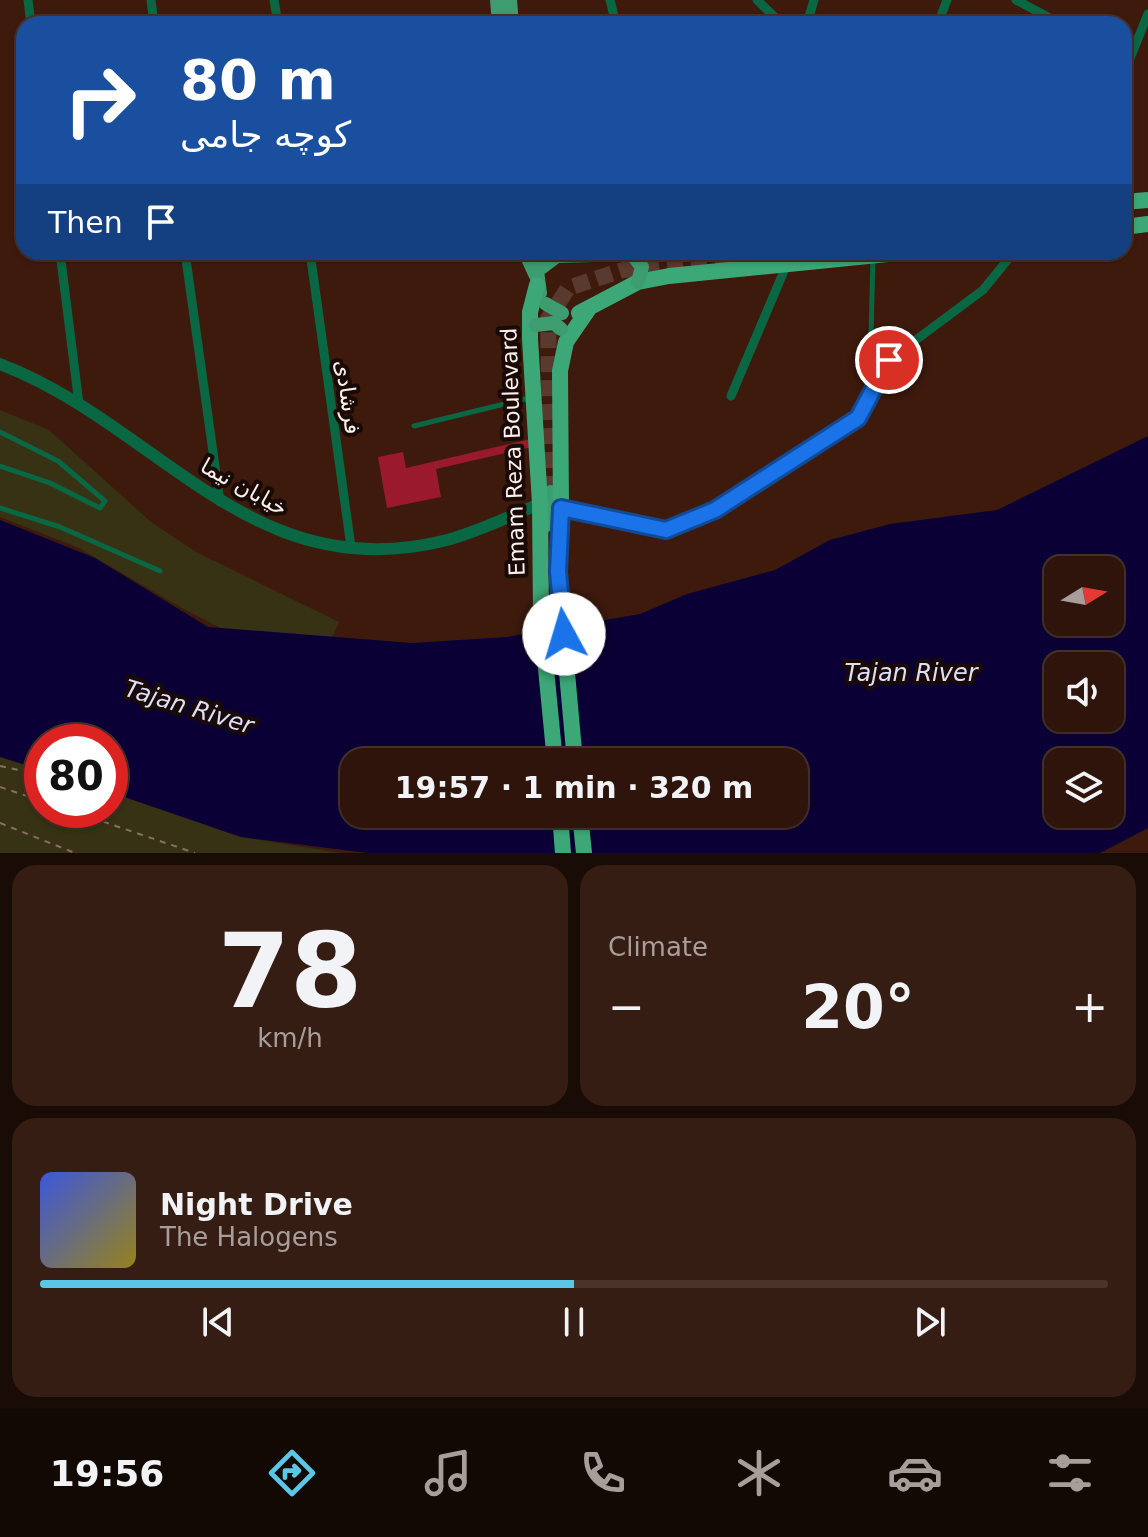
<!DOCTYPE html>
<html lang="en">
<head>
<meta charset="utf-8">
<style>
	:root { --surface:#2e140a; --page:#361d13; --text:#f1f3f6; --muted:#a79e9c; --line:#49332b; --accent:#5bc7e7 }
	body { margin:0; font-family:"DejaVu Sans",Vazirmatn,sans-serif; background:var(--page); color:var(--text); height:100vh; display:flex; flex-direction:column; font-size:30px; white-space:nowrap }
	* { box-sizing:border-box; margin:0 }
	p { font-size:26px; color:var(--muted) }
	.icon { flex:none; width:44px; height:44px; fill:none; stroke:currentColor; stroke-width:2; stroke-linecap:round; stroke-linejoin:round }
	.map { position:relative; height:853px; overflow:hidden }
	.drawer { display:flex; flex-direction:column; gap:12px; padding:12px; background:#190b06; flex:1 }
	.drawer>* { flex:none }
	.hud { position:absolute; left:16px; top:16px; width:1116px; height:244px; border-radius:24px; box-shadow:0 2px 6px #0004,0 0 0 2px var(--line); background:#1a4fa0; color:#fff; overflow:hidden }
	.needle { width:52px; rotate:79deg }
	.fabs { position:absolute; left:1044px; top:556px; display:grid; gap:16px }
	.fabs a { display:grid; place-items:center; width:80px; height:80px; border-radius:16px; background:var(--surface); box-shadow:0 2px 6px #0004,0 0 0 2px var(--line); font-size:40px }
	.speed { position:absolute; left:24px; top:724px; display:flex; gap:16px; font-size:40px; font-weight:700; text-align:center }
	.speed>* { display:grid; place-content:center; width:104px; height:104px; border-radius:50%; background:var(--surface); box-shadow:0 2px 6px #0004,0 0 0 2px var(--line); line-height:1 }
	.speed .limit { border:12px solid #d22; background:#fff; color:#111 }
	.pin { position:absolute; display:grid; place-items:center; width:68px; height:68px; color:#fff; margin:-34px; border:4px solid #fff; border-radius:50%; box-shadow:0 2px 8px #0007 }
	.me { position:absolute; width:88px; margin:-44px; rotate:354deg; stroke-linejoin:round; filter:drop-shadow(0 0 6px #0008) }
	.turn { display:flex; align-items:center; gap:28px; height:168px; padding:0 32px; font-size:36px }
	.turn .icon { width:104px; height:104px; stroke-width:2.5 }
	.turn b { display:block; font-size:56px; line-height:68px }
	.then { display:flex; align-items:center; height:76px; padding:0 32px; background:#0003; gap:16px; font-size:30px }
	.big { font-size:60px; font-weight:600; line-height:1.1 }
	.drawer .card { flex:1; display:flex; flex-direction:column; justify-content:center; gap:12px; min-width:0; padding:0 28px; border-radius:24px; background:var(--page) }
	.drawer .dial { align-items:center; gap:0 }
	.dial b { font-size:104px; line-height:1 }
	.song { display:flex; align-items:center; gap:24px }
	.cover { width:96px; height:96px; border-radius:12px; background:linear-gradient(135deg,hsl(230 70% 55%),hsl(50 70% 35%)) }
	.played { height:8px; border-radius:4px; background:linear-gradient(90deg,var(--accent) 50%,var(--line) 50%) }
	.keys { display:flex; justify-content:space-around; direction:ltr }
	.heat { display:flex; justify-content:space-between; align-items:center; font-size:44px; direction:ltr }
	.drawer .tiles { flex:1; display:grid; gap:12px; grid-template-columns:1fr 1fr }
	.card:last-child { grid-column:span 2 }
	.trip { position:absolute; left:340px; top:748px; width:468px; height:80px; border-radius:24px; background:var(--surface); box-shadow:0 2px 6px #0004,0 0 0 2px var(--line); font-weight:600; line-height:80px; text-align:center }
	.tab-bar { display:flex; height:128px; justify-content:space-around; align-items:center; background:#120804; color:var(--muted) }
	.tab-bar .icon { width:56px; height:56px }
	.tab-bar .selected { color:var(--accent) }
	.tab-bar b { font-size:36px; color:var(--text) }
	.map>svg:first-child { display:block }
	.green { fill:#373214 }
	.water { fill:#0b0036; fill-rule:evenodd }
	.building { fill:#9b192c }
	.lines { fill:none; stroke-linecap:round; stroke-linejoin:round }
	.trunk-tunnel { stroke:#5a3a2f; stroke-width:16; stroke-dasharray:16 8; stroke-linecap:butt }
	.path { stroke:#876d64; stroke-width:2; stroke-dasharray:6 6; stroke-linecap:butt }
	.service { stroke:#096843; stroke-width:5 }
	.minor { stroke:#096843; stroke-width:9 }
	.tertiary { stroke:#096843; stroke-width:12 }
	.primary { stroke:#3d9d70; stroke-width:14 }
	.trunk { stroke:#3ca877; stroke-width:16 }
	.primary-bridge { stroke:#3d9d70; stroke-width:14 }
	.route-casing { stroke:#114b97; stroke-width:20 }
	.route { stroke:#1a73e8; stroke-width:14 }
	.labels { text-anchor:middle; dominant-baseline:central; stroke-width:8; stroke-linejoin:round; paint-order:stroke }
	.street-label { font-size:22px; fill:#fcf1ee; stroke:#1a0a05 }
	.water-label { font-size:24px; font-style:italic; fill:#dbdffb; stroke:#1a0a05 }
</style>
</head>
<body>
<div class="map">
<svg width="1148" height="853" viewBox="0 0 1148 853">
	<rect width="100%" height="100%" fill="#3e1a0d"/>
	<!-- green -->
	<g class="green">
		<polygon points="0,410 49,430 151,522 196,552 339,622 322,661 269,653 182,608 77,547 0,517"/>
		<polygon points="0,757 42,770 42,810 110,810 110,792 241,837 341,853 0,853"/>
	</g>
	<!-- water -->
	<path class="water" d="M 1148,436 L 1148,828 L 1100,853 L 368,853 L 241,837 L 110,792 L 110,742 L 42,742 L 42,770 L 0,757 L 0,520 L 95,558 L 208,627 L 412,643 L 507,637 L 640,614 L 687,594 L 775,570 L 830,540 L 890,524 L 997,510 ZM 1058,570 L 1110,570 L 1110,622 L 1058,622 ZM 1058,666 L 1110,666 L 1110,718 L 1058,718 ZM 354,762 L 794,762 L 794,814 L 354,814 ZM 1058,762 L 1110,762 L 1110,814 L 1058,814 Z"/>
	<!-- building -->
	<polygon class="building" points="531,439 532,447 436,469 441,497 387,508 378,457 403,452 406,468"/>
	<g class="lines">
		<!-- trunk-tunnel -->
		<polyline class="trunk-tunnel" points="551,492 548,319 568,288 623,270 767,252"/>
		<!-- path -->
		<g class="path">
			<polyline points="0,766 42,775"/>
			<polyline points="0,787 42,801"/>
			<polyline points="28,794 35,774"/>
			<polyline points="110,795 119,798"/>
			<polyline points="69,810 195,853"/>
			<polyline points="0,823 75,853"/>
		</g>
		<!-- service -->
		<g class="service">
			<polyline points="871,336 873,257"/>
			<polyline points="414,426 529,398"/>
			<polyline points="0,432 58,461 105,501 100,508 50,483 0,466"/>
			<polyline points="0,508 60,527 160,571"/>
		</g>
		<!-- minor -->
		<g class="minor">
			<polyline points="28,0 31,24"/>
			<polyline points="151,0 154,24"/>
			<polyline points="274,0 278,24"/>
			<polyline points="610,0 616,24"/>
			<polyline points="757,0 782,24"/>
			<polyline points="1016,0 1061,24"/>
			<polyline points="807,24 814,0"/>
			<polyline points="938,24 947,0"/>
			<polyline points="1124,73 1148,14"/>
			<polyline points="60,252 79,404"/>
			<polyline points="185,252 220,502"/>
			<polyline points="310,252 351,547"/>
			<polyline points="731,396 787,264"/>
			<polyline points="561,508 666,530 715,510 858,418 889,360 983,290 1014,252"/>
		</g>
		<!-- tertiary -->
		<path class="tertiary" d="M 0,364 C 158,424 250,588 443,541 C 476,533 509,516 540,504"/>
		<!-- primary -->
		<g class="primary">
			<polyline points="497,0 499,24"/>
			<polyline points="510,0 512,24"/>
			<polyline points="525,252 537,278"/>
			<polyline points="540,293 537,271 557,256 632,254"/>
			<polyline points="544,527 551,492"/>
		</g>
		<!-- trunk -->
		<g class="trunk">
			<polyline points="1124,202 1148,200"/>
			<polyline points="1124,227 1148,224"/>
			<polyline points="632,254 648,252"/>
			<polyline points="537,285 530,312 530,339 540,504 541,617 555,762"/>
			<polyline points="579,313 638,282 669,276 908,252"/>
			<polyline points="575,762 558,572 561,508 560,371 566,342 588,310"/>
			<polyline points="560,814 563,853"/>
			<polyline points="580,814 584,853"/>
		</g>
		<!-- primary-bridge -->
		<g class="primary-bridge">
			<polyline points="632,254 642,267 638,282"/>
			<polyline points="546,304 562,313"/>
			<polyline points="536,325 554,323 561,329"/>
		</g>
	</g>
	<g class="lines">
		<defs>
			<polyline id="route" points="564,634 558,572 561,508 666,530 715,510 858,418 889,360"/>
		</defs>
		<!-- route casing -->
		<use href="#route" class="route-casing"/>
		<!-- route -->
		<use href="#route" class="route"/>
	</g>
	<g class="labels">
		<!-- street labels -->
		<g class="street-label">
			<text transform="translate(348 397) rotate(82)">فرشادی</text>
			<text transform="translate(513 452) rotate(-92)">Emam Reza Boulevard</text>
			<text transform="translate(244 487) rotate(29)">خیابان نیما</text>
		</g>
		<!-- water labels -->
		<g class="water-label">
			<text x="911" y="673">Tajan River</text>
			<text transform="translate(189 707) rotate(17)">Tajan River</text>
		</g>
	</g>
</svg>
<div class="fabs">
<a><svg class="needle" viewBox="-14 -14 28 28"><path d="M0-13l5 13h-10z" fill="#e53935"/><path d="M0 13l5-13h-10z" fill="#a79e9c"/></svg></a>
<a><svg class="icon" aria-label="sound" viewBox="0 0 24 24"><path d="M4 9h4l5-4v14l-5-4H4zM17 9q2 3 0 6"/></svg></a>
<a><svg class="icon" aria-label="layers" viewBox="0 0 24 24"><path d="M12 4l9 5-9 5-9-5zM3 14l9 5 9-5"/></svg></a>
</div>
<div class="speed"><div class="limit">80</div></div>
<div class="pin" style="left:889px;top:360px;background:#d93025"><svg class="icon" aria-label="arrive" viewBox="0 0 24 24"><path d="M6 21V4h12l-3 4 3 4H6"/></svg></div>
<svg class="me" style="left:564px;top:634px" viewBox="-20 -20 40 40"><circle r="19" fill="#fff"/><path d="M0-13L10 11 0 6-10 11z" fill="#1a73e8"/></svg>
<div class="trip">19:57 · 1 min · 320 m</div>
<div class="hud">
<div class="turn"><svg class="icon" aria-label="right" viewBox="0 0 24 24"><path d="M7 20v-9h11M14 6l5 5-5 5"/></svg><div><b>80 m</b>کوچه جامی</div></div>
<div class="then">Then<svg class="icon" aria-label="arrive" viewBox="0 0 24 24"><path d="M6 21V4h12l-3 4 3 4H6"/></svg></div>
</div>
</div>
<section class="drawer">
<div class="tiles">
<div class="card dial"><b>78</b><p>km/h</p></div>
<div class="card"><p>Climate</p>
<div class="heat"><a>−</a><b class="big">20°</b><a>+</a></div>
</div>
<div class="card">
<div class="song"><i class="cover"></i><div><b>Night Drive</b><p>The Halogens</p></div></div>
<div class="played"></div>
<div class="keys"><svg class="icon" aria-label="previous" viewBox="0 0 24 24"><path d="M18 5L8 12l10 7zM5 5v14"/></svg><svg class="icon" aria-label="pause" viewBox="0 0 24 24"><path d="M8 5v14M16 5v14"/></svg><svg class="icon" aria-label="next" viewBox="0 0 24 24"><path d="M6 5l10 7-10 7zM19 5v14"/></svg></div>
</div>
</div>
</section>
<nav class="tab-bar">
<b>19:56</b>
<svg class="icon selected" aria-label="directions" viewBox="0 0 24 24"><path d="M12 3l9 9-9 9-9-9zM9 14v-3h6M13 9l2 2-2 2"/></svg>
<svg class="icon" aria-label="music" viewBox="0 0 24 24"><path d="M9 18V5l10-2v13"/><circle cx="6" cy="18" r="3"/><circle cx="16" cy="16" r="3"/></svg>
<svg class="icon" aria-label="phone" viewBox="0 0 24 24"><path d="M5 4h4l2 5-3 2q2 4 5 5l2-3 5 2v4C11 20 4 13 5 4z"/></svg>
<svg class="icon" aria-label="climate" viewBox="0 0 24 24"><path d="M12 3v18M4 7l16 10M4 17L20 7"/></svg>
<svg class="icon" aria-label="car" viewBox="0 0 24 24"><path d="M5 17H2v-5l4-1 3-4h7l3 4 3 1v5h-3M9 17h6M6 11h13"/><circle cx="7" cy="17" r="2"/><circle cx="17" cy="17" r="2"/></svg>
<svg class="icon" aria-label="filters" viewBox="0 0 24 24"><path d="M4 7h16M4 17h16"/><circle cx="9" cy="7" r="2"/><circle cx="15" cy="17" r="2"/></svg>
</nav>
</body>
</html>
